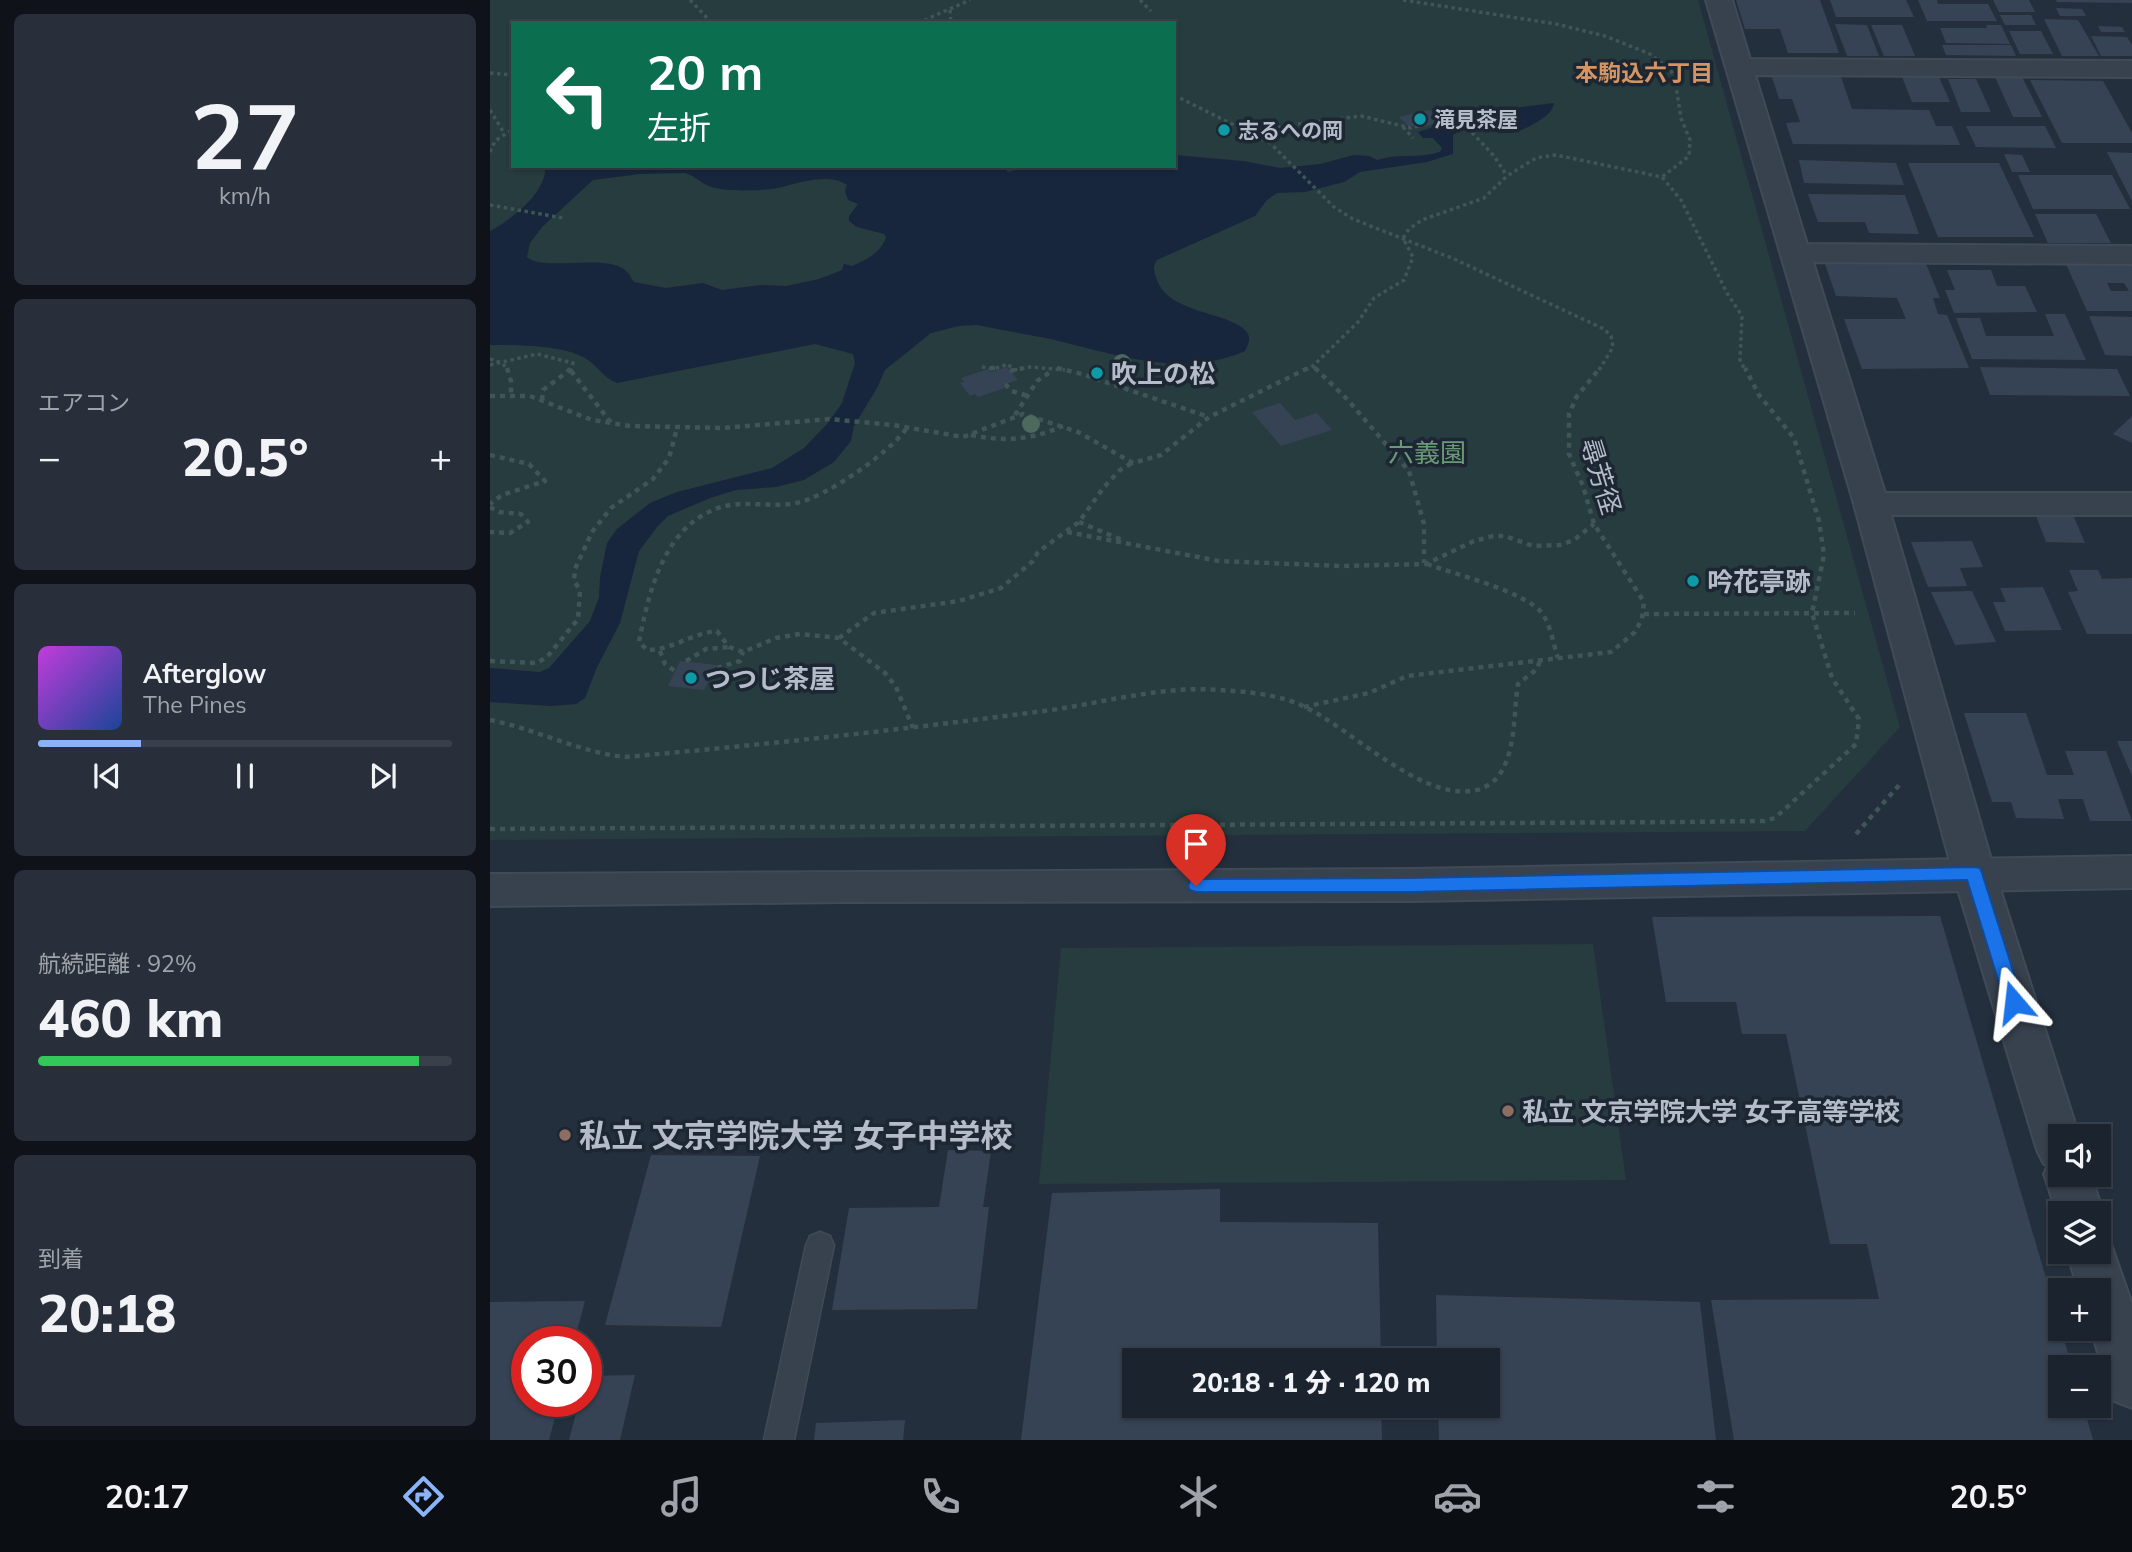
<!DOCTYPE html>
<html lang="ja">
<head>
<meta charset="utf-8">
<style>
	:root { --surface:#1b232e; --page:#282f3a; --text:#f1f3f6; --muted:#a0a4aa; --line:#39404a; --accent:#8ab4f8 }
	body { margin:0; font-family:Mulish,"Noto Sans JP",sans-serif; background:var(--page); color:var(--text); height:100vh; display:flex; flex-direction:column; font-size:26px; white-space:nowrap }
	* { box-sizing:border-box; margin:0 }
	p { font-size:23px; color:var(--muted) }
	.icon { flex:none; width:38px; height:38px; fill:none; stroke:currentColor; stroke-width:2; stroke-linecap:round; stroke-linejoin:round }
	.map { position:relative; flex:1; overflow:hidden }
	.panel { display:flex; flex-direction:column; gap:14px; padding:14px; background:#0f1319; width:490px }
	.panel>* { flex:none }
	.top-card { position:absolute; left:21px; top:21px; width:665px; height:147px; border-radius:0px; box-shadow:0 2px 5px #0004,0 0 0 2px var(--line); background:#0b6e4f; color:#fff; overflow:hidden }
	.tools { position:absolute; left:1558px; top:1124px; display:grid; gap:14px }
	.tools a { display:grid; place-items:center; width:63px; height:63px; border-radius:0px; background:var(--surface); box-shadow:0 2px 5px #0004,0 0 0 2px var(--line); font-size:35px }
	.speed { position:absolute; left:21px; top:1326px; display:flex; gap:14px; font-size:35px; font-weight:700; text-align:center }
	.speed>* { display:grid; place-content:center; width:91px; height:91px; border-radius:50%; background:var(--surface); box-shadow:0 2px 5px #0004,0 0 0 2px var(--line); line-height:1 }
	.speed .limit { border:10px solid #d22; background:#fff; color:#111 }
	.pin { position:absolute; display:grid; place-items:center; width:60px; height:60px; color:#fff; margin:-72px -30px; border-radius:50% 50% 50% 0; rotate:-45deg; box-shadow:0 0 7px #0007 }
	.pin .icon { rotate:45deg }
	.me { position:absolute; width:77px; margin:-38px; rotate:343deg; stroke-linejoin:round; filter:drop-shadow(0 0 5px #0008) }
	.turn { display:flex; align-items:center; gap:24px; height:147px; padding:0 21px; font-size:32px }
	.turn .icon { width:91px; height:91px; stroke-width:2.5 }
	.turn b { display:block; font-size:49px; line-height:60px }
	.big { font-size:52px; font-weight:800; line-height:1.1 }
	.panel .widget { flex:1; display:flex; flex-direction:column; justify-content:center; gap:10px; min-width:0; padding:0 24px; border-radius:10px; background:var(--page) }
	.panel .dial { align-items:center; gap:0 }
	.dial b { font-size:91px; line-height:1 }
	.song { display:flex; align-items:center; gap:21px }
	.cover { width:84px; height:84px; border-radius:10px; background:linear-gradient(135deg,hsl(290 70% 55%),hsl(220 70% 35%)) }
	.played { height:7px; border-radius:4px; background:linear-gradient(90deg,var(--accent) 25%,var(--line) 25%) }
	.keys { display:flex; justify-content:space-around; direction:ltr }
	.heat { display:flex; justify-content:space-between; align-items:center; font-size:38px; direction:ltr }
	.charge { height:10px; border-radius:5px; background:linear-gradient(90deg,#34c759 92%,var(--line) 0) }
	.trip { position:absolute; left:632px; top:1348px; width:378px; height:70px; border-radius:0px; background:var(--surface); box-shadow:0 2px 5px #0004,0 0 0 2px var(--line); font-weight:800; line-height:70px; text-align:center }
	.tab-bar { display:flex; height:112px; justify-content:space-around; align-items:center; background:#0b0e12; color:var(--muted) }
	.tab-bar .icon { width:49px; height:49px }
	.tab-bar .current { color:var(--accent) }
	.tab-bar b { font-size:32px; color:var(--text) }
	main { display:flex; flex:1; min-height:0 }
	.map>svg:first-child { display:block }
	.green { fill:#263c3f; fill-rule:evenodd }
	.water { fill:#17263c; fill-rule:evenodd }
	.building { fill:#364354; fill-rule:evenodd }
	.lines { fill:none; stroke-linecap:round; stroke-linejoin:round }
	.service-casing { stroke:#414a57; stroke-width:3 }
	.minor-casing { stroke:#414a57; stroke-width:4 }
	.tertiary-casing { stroke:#414a57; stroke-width:4 }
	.path-far1 { stroke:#3f5557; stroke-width:3.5; stroke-dasharray:3.5 3.5; stroke-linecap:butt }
	.path { stroke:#3f5557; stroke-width:4.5; stroke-dasharray:5 5; stroke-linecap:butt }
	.service { fill:#38414e; fill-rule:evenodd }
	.minor { fill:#38414e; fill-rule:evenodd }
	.tertiary { fill:#38414e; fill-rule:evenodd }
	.tree { fill:#4b6a5d }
	.route { fill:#1a73e8; stroke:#114b97; stroke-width:2 }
	.culture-dot { fill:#0f9aa8; stroke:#1d2633; stroke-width:2.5 }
	.education-dot { fill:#8d6e63; stroke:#1d2633; stroke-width:2.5 }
	.labels { text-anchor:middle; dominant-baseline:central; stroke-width:7; stroke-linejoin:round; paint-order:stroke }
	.far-poi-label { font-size:21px; font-weight:bold; fill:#b4bcc9; stroke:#1d2633; text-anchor:start }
	.far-neighbourhood-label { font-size:23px; font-weight:bold; fill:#d59563; stroke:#1d2633 }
	.poi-label { font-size:26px; font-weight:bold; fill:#b4bcc9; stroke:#1d2633; text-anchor:start }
	.park-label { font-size:26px; fill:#6b9a76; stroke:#1d2633 }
	.street-label { font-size:26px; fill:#b4bcc9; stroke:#1d2633 }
	.near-poi-label { font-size:32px; font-weight:bold; fill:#b4bcc9; stroke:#1d2633; text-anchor:start }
</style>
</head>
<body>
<main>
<section class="panel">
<div class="widget dial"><b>27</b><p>km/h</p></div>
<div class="widget"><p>エアコン</p>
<div class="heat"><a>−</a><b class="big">20.5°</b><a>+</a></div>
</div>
<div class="widget">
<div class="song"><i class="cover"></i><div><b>Afterglow</b><p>The Pines</p></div></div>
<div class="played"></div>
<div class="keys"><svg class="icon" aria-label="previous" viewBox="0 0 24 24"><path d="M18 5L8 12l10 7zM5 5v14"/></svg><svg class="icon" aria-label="pause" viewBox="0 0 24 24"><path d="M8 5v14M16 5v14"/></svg><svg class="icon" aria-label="next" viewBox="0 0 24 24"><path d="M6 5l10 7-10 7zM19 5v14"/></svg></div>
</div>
<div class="widget"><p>航続距離 · 92%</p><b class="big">460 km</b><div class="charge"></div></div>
<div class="widget"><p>到着</p><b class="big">20:18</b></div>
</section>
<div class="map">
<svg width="1642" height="1440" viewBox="0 0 1642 1440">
	<rect width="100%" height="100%" fill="#242f3e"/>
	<!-- green -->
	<g class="green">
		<path d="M 0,0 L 1208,0 L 1410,727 L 1315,831 L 0,840 ZM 23,23 L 684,23 L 684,166 L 23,166 Z"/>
		<polygon points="1103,944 1136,1180 549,1184 571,948"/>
	</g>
	<!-- water -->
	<path class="water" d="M 1064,103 C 1062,113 1055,117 1047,122 C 1008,146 1000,124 964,119 L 973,129 L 963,135 L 963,154 L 937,162 L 870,172 L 854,182 L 815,192 L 787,193 L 777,200 L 765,216 L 667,260 C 662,268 664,271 667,280 C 679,314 740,312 756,331 C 762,338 758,344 755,351 C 692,379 624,354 561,339 C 536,334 511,330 487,325 L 469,326 L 441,333 L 395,370 L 387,388 L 364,426 L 361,441 L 344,462 L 314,480 L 286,487 L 246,490 L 220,498 L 178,516 L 167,527 L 149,551 L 130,623 L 107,667 L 95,698 L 86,704 L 61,706 L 0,702 L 0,668 L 50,672 L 59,668 L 100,621 L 109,597 L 110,577 L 117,543 L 127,529 L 160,503 L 187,492 L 282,468 L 314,448 L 337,424 L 352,403 L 365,363 L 363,354 L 325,344 L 127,383 C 112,377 107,364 93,357 C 70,345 26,345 0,345 L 0,231 C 20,220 53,196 55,171 L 52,166 L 512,166 L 518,172 L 525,170 L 527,166 L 684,166 L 684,155 L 753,161 L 790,168 L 830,164 L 864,155 L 879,156 L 887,160 C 908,153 928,159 950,152 L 952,148 L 943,138 L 933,138 L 928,132 L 956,123 L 942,108 L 1023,108 ZM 195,173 C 205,176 210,182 219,186 C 230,192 276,191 288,188 C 308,183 339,172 357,185 L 355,191 L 358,200 L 368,204 L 359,216 L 359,221 L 367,227 L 394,234 L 396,237 C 391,253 376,260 362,266 L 354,264 L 352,270 L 329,279 L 296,286 L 271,285 L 232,290 L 213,283 L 176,288 L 144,282 C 141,279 141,276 138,273 C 121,251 54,273 37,257 L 40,243 L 52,227 L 103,180 L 150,174 Z"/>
	<!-- building -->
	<g class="building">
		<polygon points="1246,0 1330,0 1349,53 1298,53 1290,29 1255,29"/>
		<polygon points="1340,0 1416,0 1424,17 1346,17"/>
		<polygon points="1428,0 1447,0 1448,4 1498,4 1507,21 1437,21"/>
		<polygon points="1503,0 1539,0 1545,12 1509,12"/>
		<polygon points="1566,0 1642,0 1642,3 1567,2"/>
		<polygon points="1566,8 1592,9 1596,16 1570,16"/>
		<polygon points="1510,15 1541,15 1546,25 1515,25"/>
		<polygon points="1554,19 1588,20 1609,56 1572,56"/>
		<polygon points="1345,24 1377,25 1389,56 1357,56"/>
		<polygon points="1381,25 1412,25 1425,56 1394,56"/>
		<polygon points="1496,25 1511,25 1520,44 1456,43 1450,28 1497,28"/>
		<polygon points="1608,26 1632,27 1635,32 1611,32"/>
		<polygon points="1519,31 1551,31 1563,54 1530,54"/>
		<polygon points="1601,36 1637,37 1642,45 1642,56 1611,56"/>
		<polygon points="1452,45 1521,45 1526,56 1456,55"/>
		<polygon points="1282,77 1351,77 1362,109 1439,110 1446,126 1462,126 1470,145 1303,144 1296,123 1310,122 1302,99 1289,99"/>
		<polygon points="1412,77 1449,77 1460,102 1422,102"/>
		<polygon points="1505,77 1532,77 1552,117 1523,117"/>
		<polygon points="1458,79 1486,79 1501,112 1471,112"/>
		<polygon points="1540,80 1613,81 1642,133 1642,143 1572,143"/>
		<polygon points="940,110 953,122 929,128 926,125 919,127 909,117"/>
		<polygon points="1476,126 1555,126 1566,148 1486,147"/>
		<polygon points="1617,152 1642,153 1642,201"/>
		<polygon points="1514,154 1532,155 1540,172 1522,172"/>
		<polygon points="1309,160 1406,163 1414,185 1314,183"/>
		<polygon points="1418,163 1509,163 1544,237 1448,237"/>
		<polygon points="1528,175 1622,175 1640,209 1543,209"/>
		<polygon points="1318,194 1415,195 1429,234 1379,233 1375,222 1328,222"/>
		<polygon points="1545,214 1606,214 1621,243 1558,243"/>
		<polygon points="1335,264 1436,264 1450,298 1443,298 1448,314 1457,315 1479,368 1372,369 1354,319 1416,319 1407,298 1346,296"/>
		<path d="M 1576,264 L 1642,265 L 1642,311 L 1597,311 ZM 1617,283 L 1634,283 L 1639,291 L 1621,291 Z"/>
		<polygon points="1457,270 1501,270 1507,286 1535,286 1547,312 1464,313 1455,290 1465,290"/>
		<polygon points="1555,314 1575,314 1596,360 1482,359 1466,318 1490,318 1496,336 1564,336"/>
		<polygon points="1599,316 1642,317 1642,356 1615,355"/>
		<polygon points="517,367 528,380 512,385 515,388 488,397 485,394 480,396 470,383 474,382 471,378 498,369 501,372"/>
		<polygon points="1490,367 1627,369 1640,396 1500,395"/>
		<polygon points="790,403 805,420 827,413 842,430 791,446 762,412"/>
		<polygon points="1642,416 1642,443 1623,434"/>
		<polygon points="1546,516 1584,517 1595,543 1556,542"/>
		<polygon points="1482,541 1493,567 1470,568 1477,586 1438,587 1421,542"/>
		<polygon points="1579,570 1608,570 1612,579 1642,578 1642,634 1597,634 1578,592 1588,591"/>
		<polygon points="1553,587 1572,630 1515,631 1503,602 1516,602 1510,588"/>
		<polygon points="1482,591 1506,642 1465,645 1441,592"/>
		<polygon points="190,661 227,665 214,690 178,686"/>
		<polygon points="1474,713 1536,713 1557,775 1584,775 1575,751 1616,751 1642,821 1600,821 1593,799 1568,799 1574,819 1526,818 1521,802 1502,802"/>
		<polygon points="1627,741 1642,741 1642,776"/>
		<polygon points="1450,916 1582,1367 1570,1367 1570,1405 1593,1405 1603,1440 1244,1440 1221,1300 1389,1299 1377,1244 1340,1244 1296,1034 1252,1034 1246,1002 1176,1002 1162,917"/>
		<polygon points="458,1150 501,1151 493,1207 499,1207 487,1309 342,1310 359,1208 449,1207"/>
		<polygon points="161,1155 270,1156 231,1327 115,1325"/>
		<polygon points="730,1189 730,1222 888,1223 891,1360 644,1360 644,1405 891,1405 892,1440 531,1440 562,1193"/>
		<polygon points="946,1295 1210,1302 1226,1440 949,1440 948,1405 998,1405 998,1360 947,1360"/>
		<polygon points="95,1301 84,1342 37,1342 37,1402 69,1402 59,1440 0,1440 0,1302"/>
		<polygon points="145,1375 130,1440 79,1440 89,1402 96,1402 96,1376"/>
		<polygon points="415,1420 413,1440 324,1440 326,1423"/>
	</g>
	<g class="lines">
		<defs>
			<polygon id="service" points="330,1232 340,1236 344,1245 304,1440 274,1440 316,1245 320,1236"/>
			<g id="minor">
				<polygon points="1216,0 1242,0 1260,59 1642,61 1642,77 1265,75 1317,244 1642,246 1642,264 1323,262 1395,493 1642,493 1642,515 1401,515 1505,873 1589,1136 1570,1136 1570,1174 1601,1174 1613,1213 1608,1223 1608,1213 1570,1213 1570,1223 1554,1174 1558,1165 1554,1164 1547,1150 1463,873 1364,504"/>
				<polygon points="1608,1232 1618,1236 1642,1304 1642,1408 1624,1401 1600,1328 1608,1328 1608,1290 1588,1290 1577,1251 1608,1251"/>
			</g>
			<polygon id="tertiary" points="1642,856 1642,888 922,901 350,902 0,906 0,874 922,869"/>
		</defs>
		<!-- service casing -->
		<use href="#service" class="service-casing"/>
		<!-- minor casing -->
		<use href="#minor" class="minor-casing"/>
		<!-- tertiary casing -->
		<use href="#tertiary" class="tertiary-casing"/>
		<!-- path-far1 -->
		<g class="path-far1">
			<polyline points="200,0 222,23"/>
			<polyline points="650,0 661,11"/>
			<polyline points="913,0 1066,24 1115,36 1160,54 1181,71 1185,80 1191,118 1200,140 1199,156 1172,177"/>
			<polyline points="460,10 461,23"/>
			<polyline points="428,23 480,0"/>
			<polyline points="0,73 23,75"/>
			<polyline points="684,95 780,143 844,207 863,219 964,259 1114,329 1121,336 1123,347 1109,370"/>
			<polyline points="0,110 14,133"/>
			<polyline points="951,123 964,127 975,125 1004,156 1017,176"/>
			<polyline points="913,127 923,138"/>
			<polyline points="768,136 793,126 871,116 921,128 928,126"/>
			<polyline points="0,152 5,141 23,129"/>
			<polyline points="0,205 73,218"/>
			<polyline points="0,359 12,363 18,370"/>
			<polyline points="0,365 47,354 83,363 81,370"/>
			<polyline points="823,366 827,370"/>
			<polyline points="492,367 504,369 518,364 523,370"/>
			<polyline points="524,370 541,367 575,370"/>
			<polyline points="815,370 823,366 868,322 884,298 914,280 923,257 913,238 919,229 932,220 994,198 1017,176 1046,158 1066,155 1172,177 1191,200 1237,293 1252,316 1250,360 1255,370"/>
		</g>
		<!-- path -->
		<g class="path">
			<polyline points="17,368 21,381 21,394"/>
			<polyline points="500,368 506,368"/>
			<polyline points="567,368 592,374 719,417"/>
			<polyline points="825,368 857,399 919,471 934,524 934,563"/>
			<polyline points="81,371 122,424"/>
			<polyline points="520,371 533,368"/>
			<polyline points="515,384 522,391 538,396"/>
			<polyline points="0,396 40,396 102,420 140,426 233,428 339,419 403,425 473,437 533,414 588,432 643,463 671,455 719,417 818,368"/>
			<polyline points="52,400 53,390 82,368"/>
			<polyline points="525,415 547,381 563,370"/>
			<path d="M 416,429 C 399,453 335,498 306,503 C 281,508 256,500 231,507 C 174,525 159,591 149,642 L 157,650 C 182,650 202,633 227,631 L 239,647 L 253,652 L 286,638 L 310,634 L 349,638 L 395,673 L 406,687 L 423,728"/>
			<path d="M 481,435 C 515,442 541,440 573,426"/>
			<polyline points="0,455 39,464 55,481 12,495 0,504"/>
			<polyline points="0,507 9,512 31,514 38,522 20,533 0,532"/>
			<polyline points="589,522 632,540"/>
			<polyline points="577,532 729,561 850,566 936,564 984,541 1003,536 1015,536 1043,546 1070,545 1084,540 1104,524"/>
			<path d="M 937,564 C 964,574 1033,591 1051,612 C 1061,624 1063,644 1068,658"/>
			<polyline points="1154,614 1365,613"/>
			<polyline points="349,638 384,613 469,601 511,588 543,561 548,552 589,522 614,487 630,470 642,463"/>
			<polyline points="170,651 175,664 185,671"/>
			<polyline points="0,661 47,663 57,657 88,619 90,591 84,580 85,569 102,532 121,508 163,479 179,458 187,428"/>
			<polyline points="196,661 216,649 239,647"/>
			<polyline points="227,668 250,661 253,652"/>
			<polyline points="814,707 879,693 917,676 1121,652 1145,632 1152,619 1154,602 1104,524 1093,486 1079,454 1079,414 1087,396 1110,368"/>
			<path d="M 0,720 C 46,729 88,752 135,757 C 272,745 409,730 546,712 C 607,705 669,685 730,690 C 758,692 788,694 813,706 C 860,728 928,798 981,791 C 1029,785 1022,719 1028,684 L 1047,669 L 1051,658"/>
			<polyline points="0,829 1192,822 1274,821 1285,818 1366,744 1369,719 1342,678 1322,613 1334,555 1329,521 1304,438 1269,395 1255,368"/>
			<polyline points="1366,834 1411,783"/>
		</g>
		<!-- service -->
		<use href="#service" class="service"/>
		<!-- minor -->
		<use href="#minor" class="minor"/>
		<!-- tertiary -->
		<use href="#tertiary" class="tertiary"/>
	</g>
	<!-- trees -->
	<g class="tree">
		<circle cx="632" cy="363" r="9"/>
		<circle cx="541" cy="424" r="9"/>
	</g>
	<!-- route -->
	<polygon class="route" points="1484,867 1490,868 1492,873 1533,1002 1530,1007 1524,1009 1517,1007 1515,1002 1477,880 922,892 706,892 700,890 698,886 700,881 706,879 922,878"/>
	<!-- markers -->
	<g class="culture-dot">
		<circle cx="930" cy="119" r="7"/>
		<circle cx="734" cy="130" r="7"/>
		<circle cx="607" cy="373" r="7"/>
		<circle cx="1203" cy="581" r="7"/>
		<circle cx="201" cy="678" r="7"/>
	</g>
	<g class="education-dot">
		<circle cx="1018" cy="1111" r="7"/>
		<circle cx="75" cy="1135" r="7"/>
	</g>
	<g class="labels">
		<!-- far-poi labels -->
		<g class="far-poi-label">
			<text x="944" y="119">滝見茶屋</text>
			<text x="748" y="130">志るへの岡</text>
		</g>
		<!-- far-neighbourhood labels -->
		<g class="far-neighbourhood-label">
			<text x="1154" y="72">本駒込六丁目</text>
		</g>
		<!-- poi labels -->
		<g class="poi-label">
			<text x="621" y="373">吹上の松</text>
			<text x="1217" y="581">吟花亭跡</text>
			<text x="215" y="678">つつじ茶屋</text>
			<text x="1032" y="1111">私立 文京学院大学 女子高等学校</text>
		</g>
		<!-- park labels -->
		<g class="park-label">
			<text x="937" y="452">六義園</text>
		</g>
		<!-- street labels -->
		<g class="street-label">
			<text transform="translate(1111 476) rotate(73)">尋芳径</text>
		</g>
		<!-- near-poi labels -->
		<g class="near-poi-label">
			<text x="89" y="1135">私立 文京学院大学 女子中学校</text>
		</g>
	</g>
</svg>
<div class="tools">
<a><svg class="icon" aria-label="sound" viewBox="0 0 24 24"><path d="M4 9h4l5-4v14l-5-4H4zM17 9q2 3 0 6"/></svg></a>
<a><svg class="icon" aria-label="layers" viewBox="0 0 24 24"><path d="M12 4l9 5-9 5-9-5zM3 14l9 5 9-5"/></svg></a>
<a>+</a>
<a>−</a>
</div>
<div class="speed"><div class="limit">30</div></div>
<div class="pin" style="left:706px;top:886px;background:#d93025"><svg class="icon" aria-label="arrive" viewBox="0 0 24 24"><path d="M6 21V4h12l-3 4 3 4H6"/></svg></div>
<svg class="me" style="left:1524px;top:1002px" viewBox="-20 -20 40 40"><path d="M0-17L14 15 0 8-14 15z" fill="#1a73e8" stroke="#fff" stroke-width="4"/></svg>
<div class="trip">20:18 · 1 分 · 120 m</div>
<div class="top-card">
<div class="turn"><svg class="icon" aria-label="left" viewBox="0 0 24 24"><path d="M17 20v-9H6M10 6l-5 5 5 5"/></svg><div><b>20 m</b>左折</div></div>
</div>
</div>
</main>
<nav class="tab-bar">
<b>20:17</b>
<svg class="icon current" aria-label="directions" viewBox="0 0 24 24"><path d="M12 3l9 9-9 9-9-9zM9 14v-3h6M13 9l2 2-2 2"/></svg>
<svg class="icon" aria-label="music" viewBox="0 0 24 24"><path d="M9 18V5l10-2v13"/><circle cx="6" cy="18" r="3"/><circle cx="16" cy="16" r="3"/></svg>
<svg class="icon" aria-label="phone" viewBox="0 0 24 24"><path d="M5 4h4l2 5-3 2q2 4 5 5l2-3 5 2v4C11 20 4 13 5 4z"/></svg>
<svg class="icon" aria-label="climate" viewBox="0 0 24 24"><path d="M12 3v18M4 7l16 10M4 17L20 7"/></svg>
<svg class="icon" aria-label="car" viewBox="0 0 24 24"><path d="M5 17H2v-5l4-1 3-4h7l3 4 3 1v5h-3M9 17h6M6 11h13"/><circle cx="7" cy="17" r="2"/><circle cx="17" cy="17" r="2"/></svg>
<svg class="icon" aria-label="filters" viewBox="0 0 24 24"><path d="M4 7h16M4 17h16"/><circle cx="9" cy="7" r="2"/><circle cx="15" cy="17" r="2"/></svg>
<b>20.5°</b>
</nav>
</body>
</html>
